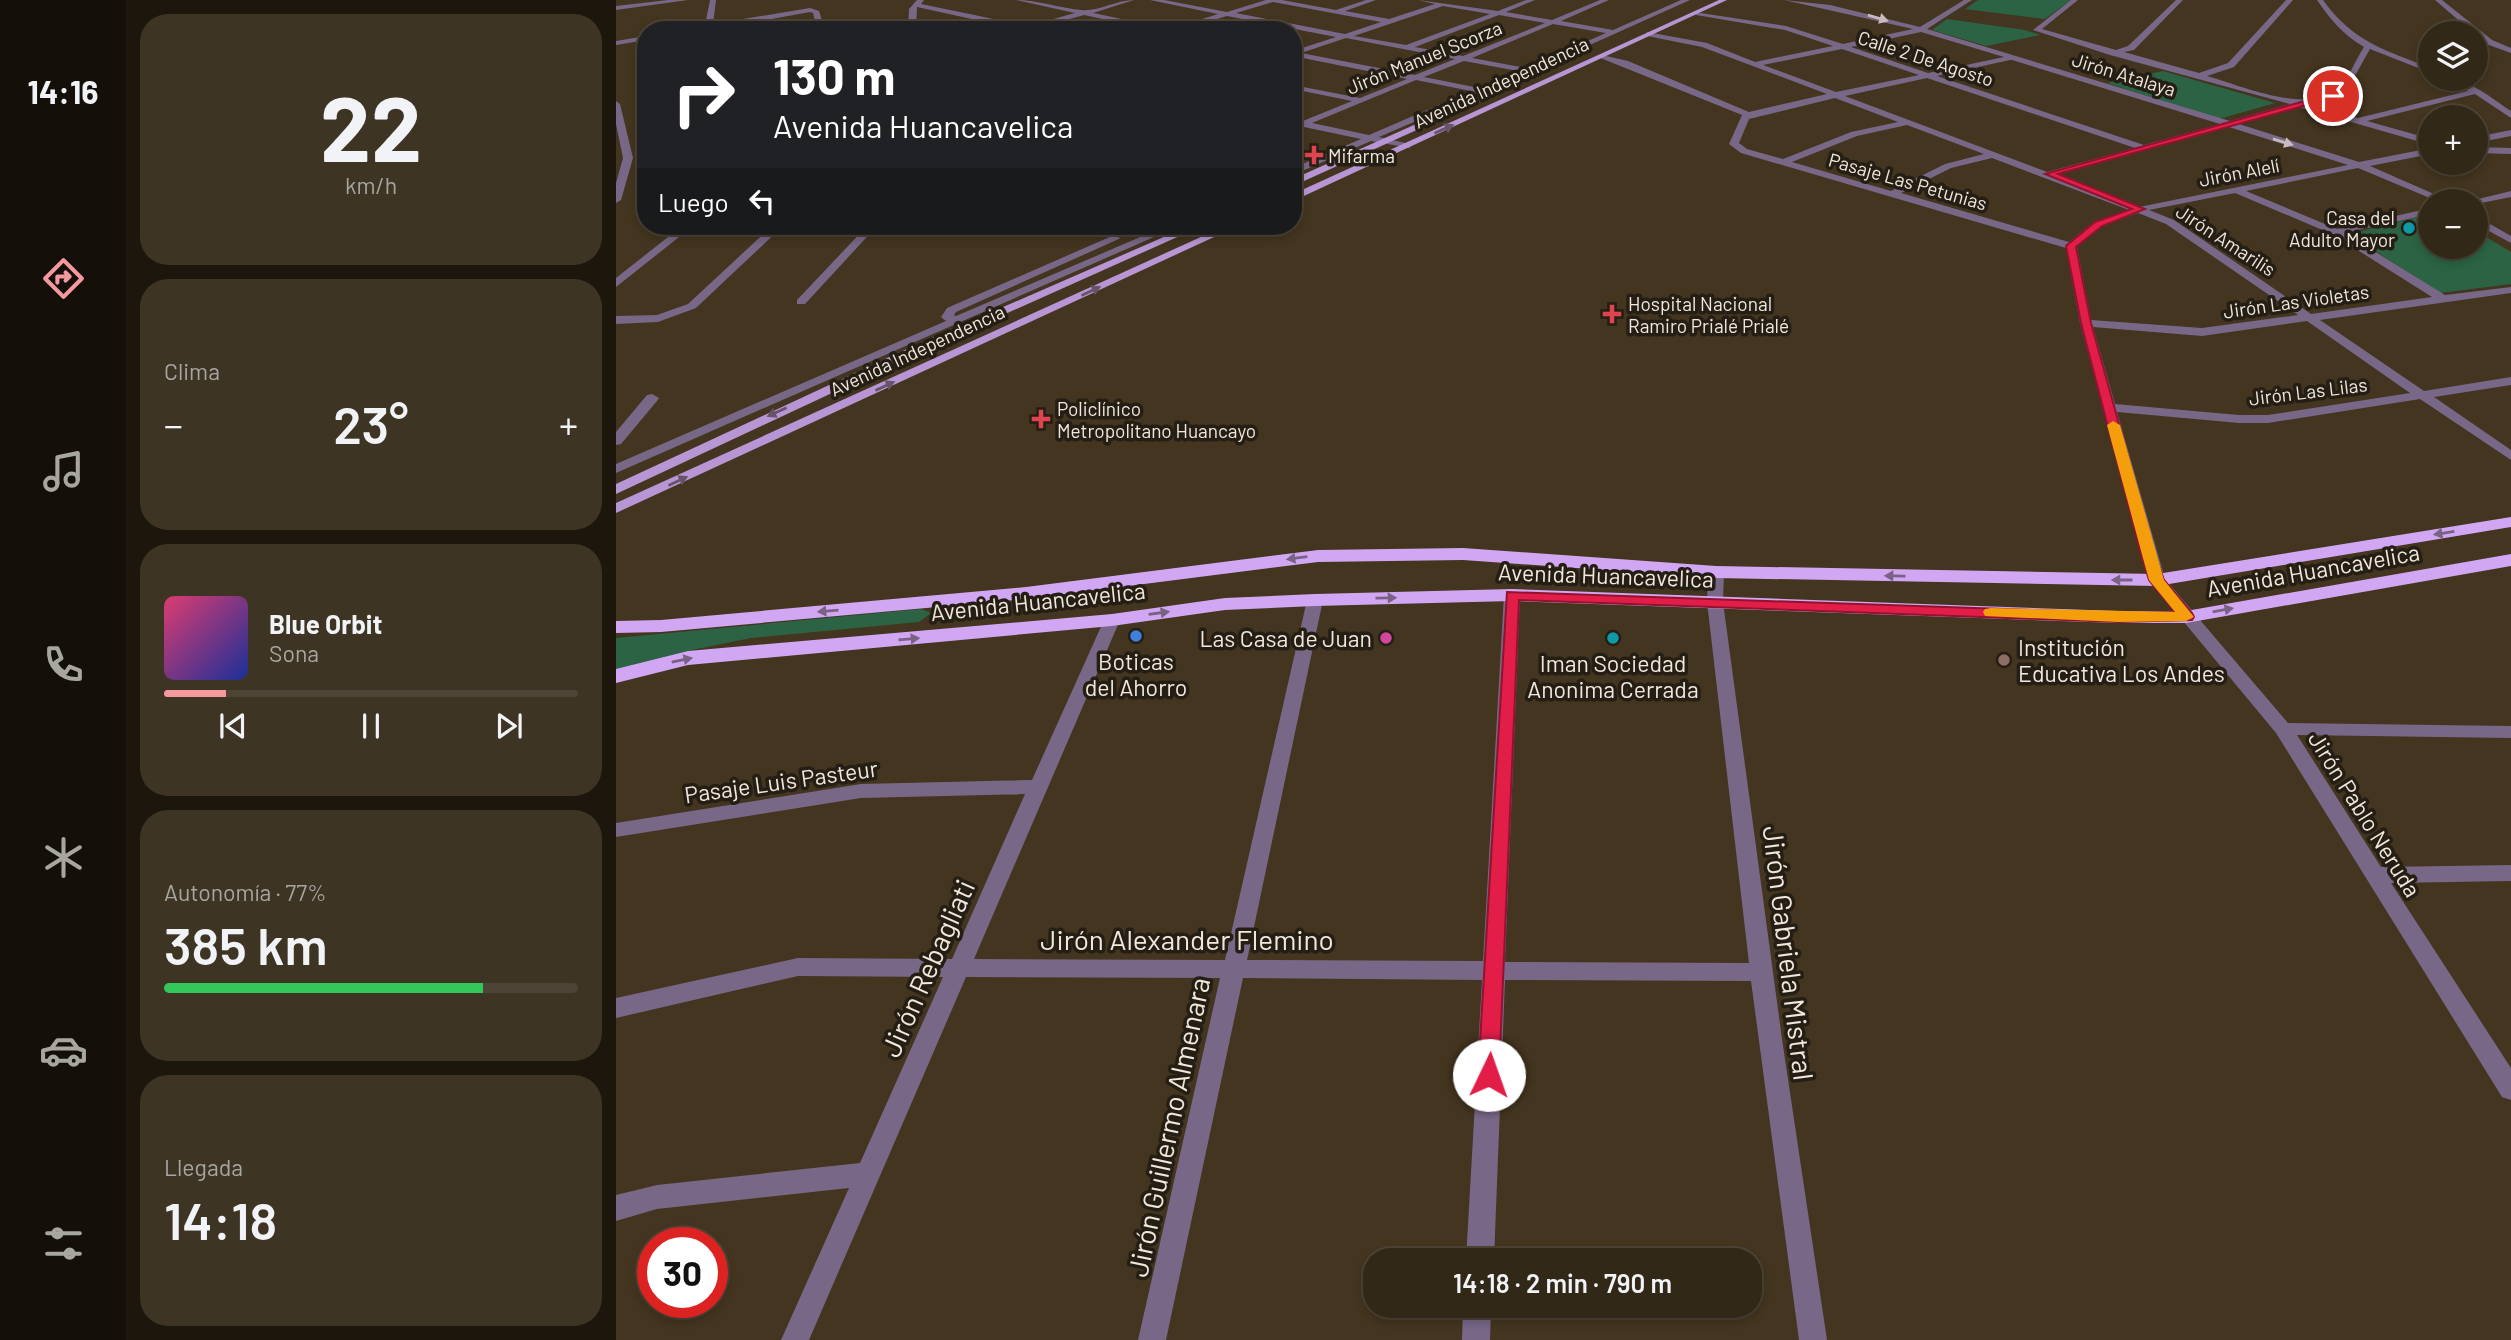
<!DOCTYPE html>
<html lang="es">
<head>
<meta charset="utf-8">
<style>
	:root { --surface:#322817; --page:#3d3424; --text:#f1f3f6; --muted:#a8a6a1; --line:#4d4436; --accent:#f49a9f }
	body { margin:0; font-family:Barlow,sans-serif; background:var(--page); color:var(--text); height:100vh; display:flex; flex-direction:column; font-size:26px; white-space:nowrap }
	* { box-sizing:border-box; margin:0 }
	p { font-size:23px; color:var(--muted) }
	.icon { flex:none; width:38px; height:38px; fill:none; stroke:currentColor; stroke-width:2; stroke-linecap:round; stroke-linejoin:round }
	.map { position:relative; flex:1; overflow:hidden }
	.side { display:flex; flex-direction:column; gap:14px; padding:14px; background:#1c160d; width:490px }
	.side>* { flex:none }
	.top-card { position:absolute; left:21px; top:21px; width:665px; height:214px; border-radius:28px; box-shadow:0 4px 10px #0003,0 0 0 2px var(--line); background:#202124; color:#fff; overflow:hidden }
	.fabs { position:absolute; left:1802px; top:21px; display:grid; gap:14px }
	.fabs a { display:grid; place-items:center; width:70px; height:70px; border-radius:50%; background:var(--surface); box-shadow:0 4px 10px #0003,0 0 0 2px var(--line); font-size:35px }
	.speed { position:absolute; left:21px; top:1227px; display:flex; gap:14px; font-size:35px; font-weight:700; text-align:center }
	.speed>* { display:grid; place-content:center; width:91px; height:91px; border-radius:50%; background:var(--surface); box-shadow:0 4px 10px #0003,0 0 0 2px var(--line); line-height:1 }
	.speed .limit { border:10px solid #d22; background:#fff; color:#111 }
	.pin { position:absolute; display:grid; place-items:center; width:60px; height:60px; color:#fff; margin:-30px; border:4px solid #fff; border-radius:50%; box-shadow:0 2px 7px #0007 }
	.me { position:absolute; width:77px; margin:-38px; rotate:3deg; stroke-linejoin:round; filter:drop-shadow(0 0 5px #0008) }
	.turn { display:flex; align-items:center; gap:24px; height:147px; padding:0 21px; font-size:32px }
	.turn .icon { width:91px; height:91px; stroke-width:2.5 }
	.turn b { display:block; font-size:49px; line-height:60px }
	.then { display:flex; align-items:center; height:66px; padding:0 21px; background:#0003; gap:14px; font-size:26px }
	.big { font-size:52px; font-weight:600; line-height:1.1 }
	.side .tile { flex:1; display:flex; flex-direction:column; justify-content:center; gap:10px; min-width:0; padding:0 24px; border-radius:28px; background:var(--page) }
	.side .dial { align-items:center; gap:0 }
	.dial b { font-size:91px; line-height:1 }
	.song { display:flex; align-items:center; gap:21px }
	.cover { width:84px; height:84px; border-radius:10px; background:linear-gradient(135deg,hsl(340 70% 55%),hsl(230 70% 35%)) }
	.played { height:7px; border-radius:4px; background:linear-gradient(90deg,var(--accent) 15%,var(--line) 15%) }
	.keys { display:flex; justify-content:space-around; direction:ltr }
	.heat { display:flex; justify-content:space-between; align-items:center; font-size:38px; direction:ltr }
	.charge { height:10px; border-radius:5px; background:linear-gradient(90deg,#34c759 77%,var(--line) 0) }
	.trip { position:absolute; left:747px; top:1248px; width:399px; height:70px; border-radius:28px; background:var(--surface); box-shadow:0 4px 10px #0003,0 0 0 2px var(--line); font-weight:600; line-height:70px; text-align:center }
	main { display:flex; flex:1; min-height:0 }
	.menu { display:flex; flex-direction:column; width:126px; justify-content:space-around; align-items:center; background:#141009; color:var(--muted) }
	.menu .icon { width:49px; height:49px }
	.menu .current { color:var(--accent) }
	.menu b { font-size:32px; color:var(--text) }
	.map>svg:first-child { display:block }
	.green { fill:#2c6344 }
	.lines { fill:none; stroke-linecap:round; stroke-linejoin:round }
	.minor { fill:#786787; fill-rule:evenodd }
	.major { fill:#b895d5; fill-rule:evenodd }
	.highway { fill:#d1a7f4; fill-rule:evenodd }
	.oneway { fill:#c7bbbe }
	.oneway2 { fill:#67546b }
	.oneway3 { fill:#7a6284 }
	.route { fill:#e11d48; stroke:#92132f; stroke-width:2 }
	.slow { fill:#f59e0b }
	.health-dot { fill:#e0444e; stroke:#241e14; stroke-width:2.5 }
	.culture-dot { fill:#0f9aa8; stroke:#241e14; stroke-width:2.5 }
	.shop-dot { fill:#3f7fe0; stroke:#241e14; stroke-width:2.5 }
	.hotel-dot { fill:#d1479c; stroke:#241e14; stroke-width:2.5 }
	.education-dot { fill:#8d6e63; stroke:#241e14; stroke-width:2.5 }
	.labels { text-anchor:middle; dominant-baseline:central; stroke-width:7; stroke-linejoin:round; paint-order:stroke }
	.far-street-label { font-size:19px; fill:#f1e8db; stroke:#241e14 }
	.far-poi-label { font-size:19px; fill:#f1e8db; stroke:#241e14; text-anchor:start }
	.street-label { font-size:23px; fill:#f1e8db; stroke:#241e14 }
	.poi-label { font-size:23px; fill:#f1e8db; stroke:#241e14 }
	.near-street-label { font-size:28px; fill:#f1e8db; stroke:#241e14 }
</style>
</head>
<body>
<main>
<nav class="menu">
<b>14:16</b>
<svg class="icon current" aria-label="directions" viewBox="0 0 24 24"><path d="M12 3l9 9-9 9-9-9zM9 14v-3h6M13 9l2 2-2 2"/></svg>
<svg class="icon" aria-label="music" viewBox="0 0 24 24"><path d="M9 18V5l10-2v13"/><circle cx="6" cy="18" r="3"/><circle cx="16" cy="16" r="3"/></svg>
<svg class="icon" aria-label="phone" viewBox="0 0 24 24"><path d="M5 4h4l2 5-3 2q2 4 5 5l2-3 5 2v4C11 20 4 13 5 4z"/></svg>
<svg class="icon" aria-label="climate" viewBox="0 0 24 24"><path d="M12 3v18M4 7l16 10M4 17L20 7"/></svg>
<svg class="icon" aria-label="car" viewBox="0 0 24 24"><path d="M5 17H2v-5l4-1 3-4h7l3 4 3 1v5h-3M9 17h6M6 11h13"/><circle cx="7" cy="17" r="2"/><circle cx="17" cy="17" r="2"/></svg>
<svg class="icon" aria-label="filters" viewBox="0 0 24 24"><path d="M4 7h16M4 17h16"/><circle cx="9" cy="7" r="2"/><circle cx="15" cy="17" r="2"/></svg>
</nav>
<section class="side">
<div class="tile dial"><b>22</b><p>km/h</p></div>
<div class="tile"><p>Clima</p>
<div class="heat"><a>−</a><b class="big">23°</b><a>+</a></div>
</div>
<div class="tile">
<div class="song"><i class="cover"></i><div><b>Blue Orbit</b><p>Sona</p></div></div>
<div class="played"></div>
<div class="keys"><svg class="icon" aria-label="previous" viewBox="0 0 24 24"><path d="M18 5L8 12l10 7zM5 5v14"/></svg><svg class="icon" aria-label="pause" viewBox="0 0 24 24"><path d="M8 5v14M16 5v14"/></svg><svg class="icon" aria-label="next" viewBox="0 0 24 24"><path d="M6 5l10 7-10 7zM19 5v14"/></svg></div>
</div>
<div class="tile"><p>Autonomía · 77%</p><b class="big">385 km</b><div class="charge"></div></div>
<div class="tile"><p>Llegada</p><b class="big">14:18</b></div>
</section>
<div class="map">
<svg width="1895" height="1340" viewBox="0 0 1895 1340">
	<rect width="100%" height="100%" fill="#43351f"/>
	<!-- green -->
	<g class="green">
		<polygon points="1362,0 1455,0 1429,19 1349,9"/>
		<polygon points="1331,19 1409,30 1424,35 1370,46 1316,30"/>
		<polygon points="1547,71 1659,103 1603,119 1491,83"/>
		<polygon points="1815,214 1815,247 1860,247 1860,231 1895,252 1895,284 1824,293 1733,234"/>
		<polygon points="305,609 315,613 303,622 135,638 76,650 0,670 0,638"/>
	</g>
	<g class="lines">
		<!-- minor -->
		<g class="minor">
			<polygon points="52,0 72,0 0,10 0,6"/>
			<polygon points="94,0 100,0 97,24 194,8 203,11 209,30 201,30 197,13 194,12 96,30 71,30 89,25"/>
			<path d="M 301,0 L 308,0 L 305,4 L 412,26 L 459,13 L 400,0 C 422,0 443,8 465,10 C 482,12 500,0 518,0 L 477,13 L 554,29 L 602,14 L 534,0 L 548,0 L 611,12 L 650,0 L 666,0 L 720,10 L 750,0 L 760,0 L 729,11 L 773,19 L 819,4 L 802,0 L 882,11 L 910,0 L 919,0 L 890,12 L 936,20 L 984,0 L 993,0 L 945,21 L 997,30 L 1065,0 L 1074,0 L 918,70 L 918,73 L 911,73 L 763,137 L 794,144 L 794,148 L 755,141 L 677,175 L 677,168 L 745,139 L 688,127 L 677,131 L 677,125 L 736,101 L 677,89 L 677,85 L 744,98 L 791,79 L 677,56 L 677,51 L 720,37 L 611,16 L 565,30 L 539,30 L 468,15 L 421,28 L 423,30 C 406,30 393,23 375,23 C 362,23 350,30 337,30 L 365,21 L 301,7 L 300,30 L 292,30 L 293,9 ZM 657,2 L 765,22 L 729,34 L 620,13 ZM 827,6 L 874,14 L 790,45 L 738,36 ZM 883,15 L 929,23 L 847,56 L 799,47 ZM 937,24 L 990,33 L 910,68 L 856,58 ZM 730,38 L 839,59 L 799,75 L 685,53 ZM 848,61 L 902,71 L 863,88 L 808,77 ZM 800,80 L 855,91 L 753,135 L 696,123 Z"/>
			<path d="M 1168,0 L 1214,5 L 1304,27 L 1348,0 L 1356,0 L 1311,29 L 1614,121 L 1674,104 L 1494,55 L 1417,30 L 1455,0 L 1462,0 L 1426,29 L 1500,50 L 1512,46 L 1560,0 L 1567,0 L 1518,50 L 1508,52 L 1583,73 L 1612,63 L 1670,0 L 1677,0 L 1618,67 L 1591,76 C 1627,86 1690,115 1722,88 C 1733,78 1740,59 1748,47 C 1727,35 1714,19 1701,0 L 1707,0 C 1737,42 1769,50 1815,68 L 1815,73 L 1754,49 C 1732,87 1736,92 1692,104 L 1742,118 L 1852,91 L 1828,79 C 1853,78 1875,98 1895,111 L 1895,118 L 1859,94 L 1751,121 L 1815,139 L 1815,145 L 1683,107 L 1623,124 L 1743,162 L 1815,148 L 1815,154 L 1754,166 L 1834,201 L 1821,201 L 1742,168 L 1630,191 L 1721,229 L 1815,208 L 1815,214 L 1729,233 L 1829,295 L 1895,287 L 1895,293 L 1704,320 L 1808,391 L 1895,377 L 1895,385 L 1818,397 L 1895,450 L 1895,460 L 1804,399 L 1652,423 L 1623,423 L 1501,412 L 1549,579 L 1672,723 L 1895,726 L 1895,738 L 1681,735 L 1765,867 L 1895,865 L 1895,881 L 1775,883 L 1895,1068 L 1895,1100 L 1886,1097 L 1660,733 L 1533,580 L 1464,323 L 1450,248 L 1125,153 L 1113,144 L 1126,115 L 982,57 L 986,55 L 1012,61 L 1133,112 L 1211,94 L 1086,47 L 1031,36 L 1031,32 L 1091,43 L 1139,62 L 1217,46 L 1169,30 L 1080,15 L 1078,12 L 1170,26 L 1227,44 L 1297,29 ZM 1305,32 L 1388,57 L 1312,73 L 1235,47 ZM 1226,49 L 1303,75 L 1220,92 L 1147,65 ZM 1394,60 L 1396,60 L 1604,124 L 1528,145 L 1321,76 ZM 1311,78 L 1519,148 L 1431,172 L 1229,96 ZM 1219,98 L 1282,122 L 1235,132 L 1167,159 L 1131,149 L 1123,143 L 1133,119 ZM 1291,125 L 1368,154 L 1329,164 L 1275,191 L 1176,162 L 1241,136 ZM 1613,127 L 1732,165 L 1523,207 L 1440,175 ZM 1376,158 L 1513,210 L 1478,222 L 1453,242 L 1285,193 L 1335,168 ZM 1619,193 L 1716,234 L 1816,297 L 1695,314 L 1558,220 L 1533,210 ZM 1522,213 L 1550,224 L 1682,315 L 1586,328 L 1475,320 L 1461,247 L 1486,226 ZM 1691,321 L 1794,393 L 1652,415 L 1623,415 L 1499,404 L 1477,327 L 1586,336 Z"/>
			<polygon points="1819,0 1826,0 1876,40 1895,48 1895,53 1870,44"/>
			<polygon points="30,36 30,40 0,45 0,41"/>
			<polygon points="0,101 4,104 17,158 5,200 0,203 0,183 7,158 0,124"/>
			<polygon points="1895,130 1895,136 1860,143 1860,137"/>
			<polygon points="1860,147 1895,148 1895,154 1860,153"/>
			<polygon points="1895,191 1895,197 1860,204 1860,201 1854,201"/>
			<polygon points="1860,216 1895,236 1895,243 1860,224"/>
			<polygon points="66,226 77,226 0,287 0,278"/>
			<polygon points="156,226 167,226 80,308 42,322 0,324 0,316 41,315 72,304"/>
			<polygon points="251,226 261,226 189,304 181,304 181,300"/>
			<polygon points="550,226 563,226 0,473 0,464 330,321 325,317 331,308 496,236 505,238 340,312 338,315 340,316"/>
			<polygon points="36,394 43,398 41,401 5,444 0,445 0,432 31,395"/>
			<polygon points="1100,567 1108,572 1107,602 1166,1039 1211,1340 1183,1340 1135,981 889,980 878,1260 850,1260 866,980 627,978 550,1340 522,1340 604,978 350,977 193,1340 165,1340 233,1188 41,1209 0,1221 0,1195 41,1185 244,1163 327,977 182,976 0,1018 0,998 182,958 336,959 409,794 245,798 0,837 0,823 245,784 416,780 488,620 496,615 504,620 358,959 609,960 691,600 699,595 707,600 631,960 867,961 888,595 896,590 904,595 889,962 1133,963 1091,602 1092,572"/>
			<polygon points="847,1306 875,1306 874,1340 846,1340"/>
		</g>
		<!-- major -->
		<g class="major">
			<polygon points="1103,0 1111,0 677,201 677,194"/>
			<polygon points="964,51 971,53 677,186 677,179"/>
			<polygon points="573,226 586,226 293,357 0,494 0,484 284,352"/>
			<polygon points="609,226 622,226 0,513 0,503"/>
		</g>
		<!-- highway -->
		<g class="highway">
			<polygon points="1895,517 1895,527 1541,586 1100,578 847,560 702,562 410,599 45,632 0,633 0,621 45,620 410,587 702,550 847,548 1100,566 1541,574"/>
			<polygon points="1895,554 1895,566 1570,623 1502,623 896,601 699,606 609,610 496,626 72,665 0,683 0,669 72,651 496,614 609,598 699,594 896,589 1502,611 1570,611"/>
		</g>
	</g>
	<!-- one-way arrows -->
	<defs><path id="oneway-solid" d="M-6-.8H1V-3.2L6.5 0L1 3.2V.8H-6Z" transform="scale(1.75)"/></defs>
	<g class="oneway">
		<use href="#oneway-solid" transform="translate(1262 18) rotate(16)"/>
		<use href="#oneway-solid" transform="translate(1667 142) rotate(17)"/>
	</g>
	<g class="oneway2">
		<use href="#oneway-solid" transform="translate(828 129) rotate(-24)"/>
		<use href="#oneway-solid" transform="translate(475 291) rotate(-25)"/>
		<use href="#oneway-solid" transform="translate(269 386) rotate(-25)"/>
		<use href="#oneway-solid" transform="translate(161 412) rotate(156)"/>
		<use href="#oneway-solid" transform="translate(62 481) rotate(-25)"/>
	</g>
	<g class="oneway3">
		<use href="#oneway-solid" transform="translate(1828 533) rotate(171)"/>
		<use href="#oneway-solid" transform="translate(681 558) rotate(173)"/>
		<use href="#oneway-solid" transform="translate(1279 576) rotate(-179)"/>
		<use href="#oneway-solid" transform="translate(1506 580) rotate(-180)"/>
		<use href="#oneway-solid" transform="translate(770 598) rotate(-1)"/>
		<use href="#oneway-solid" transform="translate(1607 610) rotate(-10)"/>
		<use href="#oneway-solid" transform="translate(212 611) rotate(175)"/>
		<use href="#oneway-solid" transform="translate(543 613) rotate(-8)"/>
		<use href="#oneway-solid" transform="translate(293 639) rotate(-5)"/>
		<use href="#oneway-solid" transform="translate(66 660) rotate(-12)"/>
	</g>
	<!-- route -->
	<polygon class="route" points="1717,93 1720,97 1442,174 1529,209 1486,226 1460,247 1475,323 1539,554 1548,580 1576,613 1578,617 1576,620 1502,622 903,600 883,1075 880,1082 873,1085 865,1082 862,1075 891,592 1502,613 1559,612 1533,580 1525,554 1465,323 1450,246 1479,222 1516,209 1429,174"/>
	<!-- slow -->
	<polygon class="slow" points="1497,421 1504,425 1548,580 1578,617 1570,621 1502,622 1369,616 1367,612 1369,609 1375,608 1559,612 1533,580 1491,425"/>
	<!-- markers -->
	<g class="health-dot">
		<path d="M694.5 144.5h7v7h7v7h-7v7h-7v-7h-7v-7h7z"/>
		<path d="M992.5 303.5h7v7h7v7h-7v7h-7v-7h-7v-7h7z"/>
		<path d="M421.5 408.5h7v7h7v7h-7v7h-7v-7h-7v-7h7z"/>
	</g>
	<g class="culture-dot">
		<circle cx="1793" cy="228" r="7"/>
		<circle cx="997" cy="638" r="7"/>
	</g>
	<circle class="shop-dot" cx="520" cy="636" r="7"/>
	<circle class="hotel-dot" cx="770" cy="638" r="7"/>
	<circle class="education-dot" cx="1388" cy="660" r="7"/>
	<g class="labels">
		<!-- far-street labels -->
		<g class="far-street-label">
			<text transform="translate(808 57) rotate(-22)">Jirón Manuel Scorza</text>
			<text transform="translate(1310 58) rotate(18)">Calle 2 De Agosto</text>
			<text transform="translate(1508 74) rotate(17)">Jirón Atalaya</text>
			<text transform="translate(885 82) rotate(-25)">Avenida Independencia</text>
			<text transform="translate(1623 172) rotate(-11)">Jirón Alelí</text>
			<text transform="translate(1292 181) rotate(16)">Pasaje Las Petunias</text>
			<text transform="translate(1610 240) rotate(33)">Jirón Amarilis</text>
			<text transform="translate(1680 301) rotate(-8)">Jirón Las Violetas</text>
			<text transform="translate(301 350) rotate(-25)">Avenida Independencia</text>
			<text transform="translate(1692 391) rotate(-7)">Jirón Las Lilas</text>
		</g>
		<!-- far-poi labels -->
		<g class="far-poi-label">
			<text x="712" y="155">Mifarma</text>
			<text x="1779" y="217" text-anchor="end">Casa del<tspan x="1779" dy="22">Adulto Mayor</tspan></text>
			<text x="1012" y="303">Hospital Nacional<tspan x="1012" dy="22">Ramiro Prialé Prialé</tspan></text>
			<text x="441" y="408">Policlínico<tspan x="441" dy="22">Metropolitano Huancayo</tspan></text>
		</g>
		<!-- street labels -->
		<g class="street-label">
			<text transform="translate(1697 570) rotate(-10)">Avenida Huancavelica</text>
			<text transform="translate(990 575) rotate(2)">Avenida Huancavelica</text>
			<text transform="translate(422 601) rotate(-6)">Avenida Huancavelica</text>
			<text transform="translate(165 781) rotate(-8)">Pasaje Luis Pasteur</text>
			<text transform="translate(1749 814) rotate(58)">Jirón Pablo Neruda</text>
		</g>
		<!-- poi labels -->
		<g class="poi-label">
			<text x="756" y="638" text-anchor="end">Las Casa de Juan</text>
			<text x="1402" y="647" text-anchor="start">Institución<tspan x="1402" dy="26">Educativa Los Andes</tspan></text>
			<text x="520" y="661">Boticas<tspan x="520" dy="26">del Ahorro</tspan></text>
			<text x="997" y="663">Iman Sociedad<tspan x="997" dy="26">Anonima Cerrada</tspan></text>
		</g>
		<!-- near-street labels -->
		<g class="near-street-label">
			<text x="571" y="939">Jirón Alexander Flemino</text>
			<text transform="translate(1173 953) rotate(83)">Jirón Gabriela Mistral</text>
			<text transform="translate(311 968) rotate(-66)">Jirón Rebagliati</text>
			<text transform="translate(552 1127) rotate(-78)">Jirón Guillermo Almenara</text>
		</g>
	</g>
</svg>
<div class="fabs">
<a><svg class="icon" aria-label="layers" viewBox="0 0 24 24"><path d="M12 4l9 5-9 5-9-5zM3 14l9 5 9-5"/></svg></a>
<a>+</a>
<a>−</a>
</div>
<div class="speed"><div class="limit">30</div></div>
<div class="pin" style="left:1717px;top:96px;background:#d93025"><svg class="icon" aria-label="arrive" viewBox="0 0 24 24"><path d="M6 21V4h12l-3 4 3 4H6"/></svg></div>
<svg class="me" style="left:873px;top:1075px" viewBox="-20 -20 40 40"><circle r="19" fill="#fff"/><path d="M0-13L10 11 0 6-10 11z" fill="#e11d48"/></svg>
<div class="trip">14:18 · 2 min · 790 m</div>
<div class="top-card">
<div class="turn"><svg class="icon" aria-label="right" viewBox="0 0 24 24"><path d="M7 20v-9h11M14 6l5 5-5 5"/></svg><div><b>130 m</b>Avenida Huancavelica</div></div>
<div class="then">Luego<svg class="icon" aria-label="left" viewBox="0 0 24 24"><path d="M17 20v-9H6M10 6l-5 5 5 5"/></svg></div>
</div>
</div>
</main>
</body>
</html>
